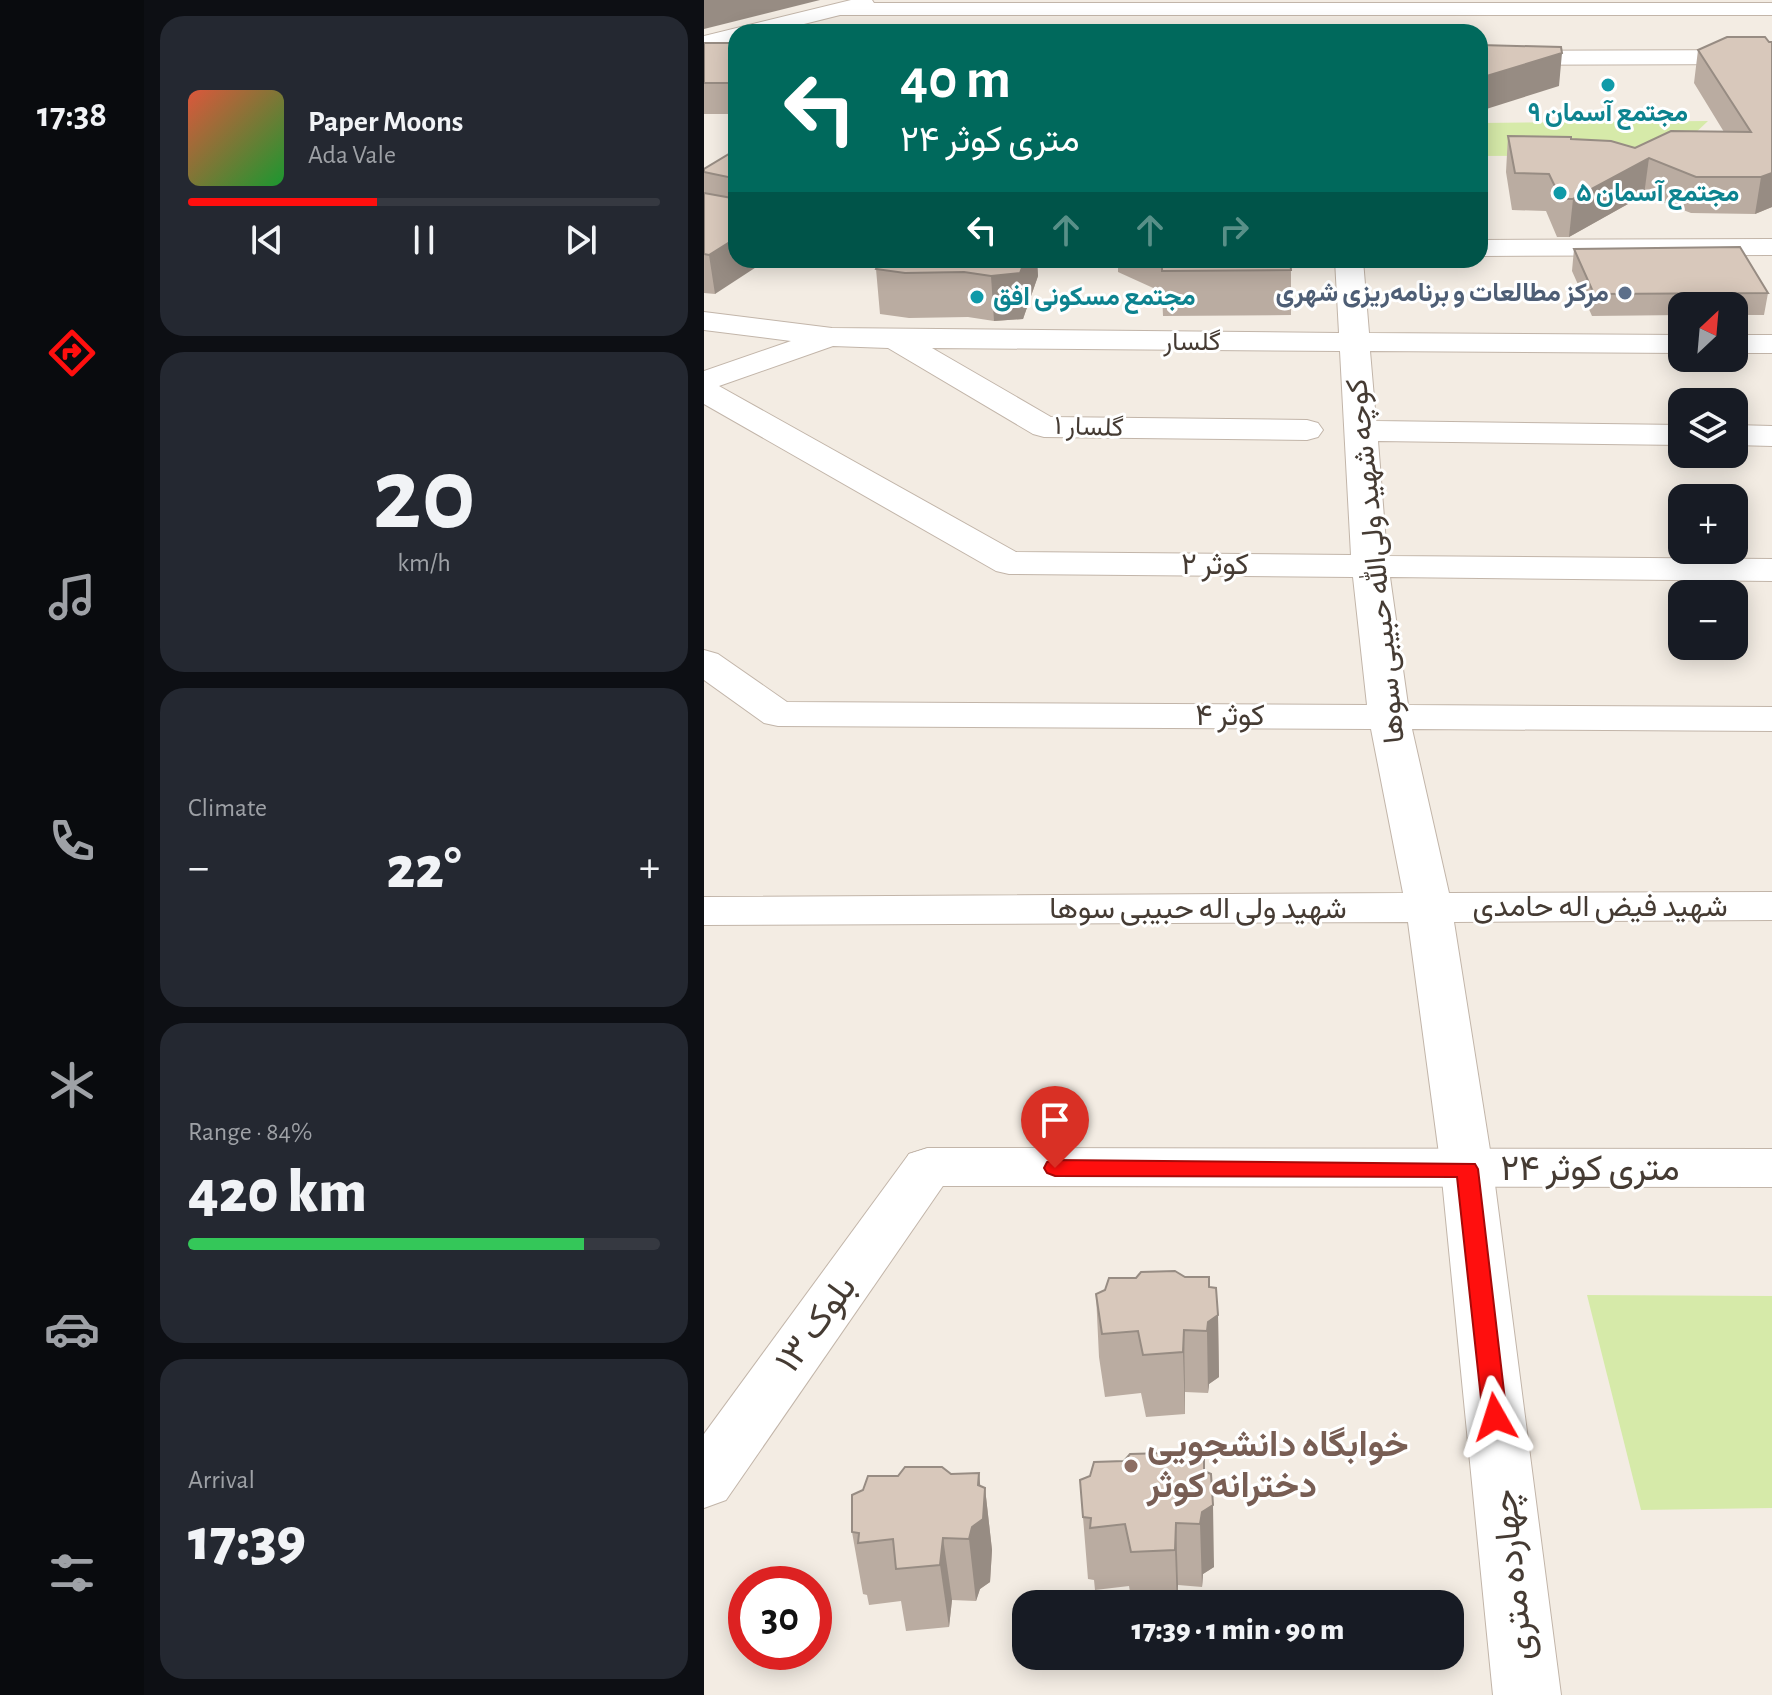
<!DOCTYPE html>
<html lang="en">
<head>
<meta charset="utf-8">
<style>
	:root { --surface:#171b24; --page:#242831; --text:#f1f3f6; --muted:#9ea1a6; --line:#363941; --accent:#ff0f0e }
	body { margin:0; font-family:"Alegreya Sans",Vazirmatn,sans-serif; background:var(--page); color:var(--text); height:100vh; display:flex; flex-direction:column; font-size:30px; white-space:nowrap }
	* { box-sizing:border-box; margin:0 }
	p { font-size:26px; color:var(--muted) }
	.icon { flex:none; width:44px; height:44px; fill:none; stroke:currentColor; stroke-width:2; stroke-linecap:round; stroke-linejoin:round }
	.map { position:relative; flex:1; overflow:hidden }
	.details { display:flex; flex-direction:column; gap:16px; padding:16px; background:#0d0f14; width:560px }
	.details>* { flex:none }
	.hud { position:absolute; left:24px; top:24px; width:760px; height:244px; border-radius:24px; box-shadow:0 4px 20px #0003; background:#00695c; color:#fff; overflow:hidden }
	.needle { width:52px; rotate:26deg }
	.controls { position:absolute; left:964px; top:292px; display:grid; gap:16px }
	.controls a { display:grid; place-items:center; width:80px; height:80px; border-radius:16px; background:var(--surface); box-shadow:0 4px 20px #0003; font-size:40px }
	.speed { position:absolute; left:24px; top:1566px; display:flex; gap:16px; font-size:40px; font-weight:700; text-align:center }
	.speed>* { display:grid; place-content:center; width:104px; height:104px; border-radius:50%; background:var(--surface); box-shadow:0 4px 20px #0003; line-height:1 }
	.speed .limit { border:12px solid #d22; background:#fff; color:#111 }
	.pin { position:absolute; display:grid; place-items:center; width:68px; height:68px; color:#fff; margin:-82px -34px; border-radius:50% 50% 50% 0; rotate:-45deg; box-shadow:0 0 8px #0007 }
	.pin .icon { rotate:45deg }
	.me { position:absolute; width:88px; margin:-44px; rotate:354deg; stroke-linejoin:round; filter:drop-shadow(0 0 6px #0008) }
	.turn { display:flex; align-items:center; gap:28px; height:168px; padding:0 40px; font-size:36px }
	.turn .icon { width:104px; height:104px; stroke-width:2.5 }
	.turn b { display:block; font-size:56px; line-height:68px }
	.lanes { display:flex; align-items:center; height:76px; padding:0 40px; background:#0003; justify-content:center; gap:40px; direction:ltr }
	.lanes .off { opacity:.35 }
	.big { font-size:60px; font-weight:800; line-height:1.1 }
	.details .tile { flex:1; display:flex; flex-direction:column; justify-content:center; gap:12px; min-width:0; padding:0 28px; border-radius:24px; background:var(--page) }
	.details .dial { align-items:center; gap:0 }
	.dial b { font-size:104px; line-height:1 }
	.song { display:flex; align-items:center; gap:24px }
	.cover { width:96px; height:96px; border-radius:12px; background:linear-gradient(135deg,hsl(10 70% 55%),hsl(130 70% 35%)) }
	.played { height:8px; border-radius:4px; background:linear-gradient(90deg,var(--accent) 40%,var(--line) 40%) }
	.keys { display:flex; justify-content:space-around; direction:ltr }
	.heat { display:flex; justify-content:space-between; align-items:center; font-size:44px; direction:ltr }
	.charge { height:12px; border-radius:6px; background:linear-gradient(90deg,#34c759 84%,var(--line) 0) }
	.trip { position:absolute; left:308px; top:1590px; width:452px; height:80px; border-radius:24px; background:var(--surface); box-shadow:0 4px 20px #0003; font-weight:800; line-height:80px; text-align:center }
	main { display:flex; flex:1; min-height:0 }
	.tab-bar { display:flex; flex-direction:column; width:144px; justify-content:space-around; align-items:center; background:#090b0e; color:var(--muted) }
	.tab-bar .icon { width:56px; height:56px }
	.tab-bar .active { color:var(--accent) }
	.tab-bar b { font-size:36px; color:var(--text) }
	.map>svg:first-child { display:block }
	.green { fill:#d6eaa9 }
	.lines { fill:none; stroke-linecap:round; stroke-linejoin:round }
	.minor-casing { stroke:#c2b5a9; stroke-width:2 }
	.tertiary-casing { stroke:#c2b5a9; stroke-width:2 }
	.minor { fill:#fff; fill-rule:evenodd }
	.tertiary { fill:#fff; fill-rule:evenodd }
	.wall { fill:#baaca1 }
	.shaded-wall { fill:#978c83 }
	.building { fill:#d8c8bb; stroke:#978c83; stroke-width:2 }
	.route { fill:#ff0f0e; stroke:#a60a09; stroke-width:2 }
	.culture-dot { fill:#0f9aa8; stroke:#fff; stroke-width:3 }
	.service-dot { fill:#5c6f8a; stroke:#fff; stroke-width:3 }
	.education-dot { fill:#8d6e63; stroke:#fff; stroke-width:3 }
	.labels { text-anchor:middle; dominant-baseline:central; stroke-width:6; stroke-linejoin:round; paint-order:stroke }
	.far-culture-label { font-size:26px; font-weight:bold; fill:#0d838f; stroke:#fff; text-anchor:start }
	.far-service-label { font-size:26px; font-weight:bold; fill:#4e5e75; stroke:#fff; text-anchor:end }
	.far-street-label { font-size:26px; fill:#453b33; stroke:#fff }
	.street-label { font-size:30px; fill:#453b33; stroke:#fff }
	.near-street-label { font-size:36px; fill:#453b33; stroke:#fff }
	.near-education-label { font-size:36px; font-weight:bold; fill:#785e54; stroke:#fff; text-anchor:start }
</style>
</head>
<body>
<main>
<nav class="tab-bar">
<b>17:38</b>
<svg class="icon active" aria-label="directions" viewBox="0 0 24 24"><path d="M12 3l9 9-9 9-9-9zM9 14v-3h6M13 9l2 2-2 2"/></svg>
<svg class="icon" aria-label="music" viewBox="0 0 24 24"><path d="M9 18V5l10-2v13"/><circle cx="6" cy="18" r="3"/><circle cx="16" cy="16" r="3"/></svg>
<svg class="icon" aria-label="phone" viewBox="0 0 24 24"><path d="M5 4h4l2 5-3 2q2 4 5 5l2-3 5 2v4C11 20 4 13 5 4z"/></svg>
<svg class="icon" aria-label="climate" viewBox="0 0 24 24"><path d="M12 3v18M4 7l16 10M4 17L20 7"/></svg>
<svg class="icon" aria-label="car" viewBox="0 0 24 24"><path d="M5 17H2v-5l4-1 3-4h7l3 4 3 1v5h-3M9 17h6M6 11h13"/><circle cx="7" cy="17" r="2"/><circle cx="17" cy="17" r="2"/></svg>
<svg class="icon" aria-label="filters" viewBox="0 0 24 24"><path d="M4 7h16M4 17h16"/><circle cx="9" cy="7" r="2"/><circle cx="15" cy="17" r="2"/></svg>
</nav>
<section class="details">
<div class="tile">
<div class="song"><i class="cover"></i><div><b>Paper Moons</b><p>Ada Vale</p></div></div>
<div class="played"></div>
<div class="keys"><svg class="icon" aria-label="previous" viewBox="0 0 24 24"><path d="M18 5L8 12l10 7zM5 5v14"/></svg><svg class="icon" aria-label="pause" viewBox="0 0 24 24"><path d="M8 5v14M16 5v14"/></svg><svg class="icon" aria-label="next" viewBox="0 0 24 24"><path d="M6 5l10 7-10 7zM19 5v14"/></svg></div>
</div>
<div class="tile dial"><b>20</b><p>km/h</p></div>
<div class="tile"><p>Climate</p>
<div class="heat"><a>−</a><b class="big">22°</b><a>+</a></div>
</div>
<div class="tile"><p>Range · 84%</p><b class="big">420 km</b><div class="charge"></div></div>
<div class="tile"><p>Arrival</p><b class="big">17:39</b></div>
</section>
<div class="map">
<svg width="1068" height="1695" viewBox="0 0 1068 1695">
	<rect width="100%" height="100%" fill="#f3ece3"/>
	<!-- green -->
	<g class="green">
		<polygon points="1004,121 968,155 776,156 776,123"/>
		<polygon points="883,1295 1068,1296 1068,1508 937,1510"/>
	</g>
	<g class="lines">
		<defs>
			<g id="minor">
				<polygon points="147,0 168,0 170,3 1068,3 1068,15 136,15 68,32 32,32 32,42 0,50 0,36"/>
				<polygon points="1068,50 1068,64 776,65 776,51"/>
				<polygon points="1068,239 1068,255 776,256 776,240"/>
				<path d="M 631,260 L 659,260 L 665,333 L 978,335 L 978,353 L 666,351 L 672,421 L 978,425 L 978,445 L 674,441 L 683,556 L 1068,559 L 1068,581 L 686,577 L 704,705 L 1068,707 L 1068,731 L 708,729 L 745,893 L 1068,892 L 1068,920 L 750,922 L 789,1169 L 857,1695 L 789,1695 L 737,1169 L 704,922 L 0,925 L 0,897 L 699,893 L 667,729 L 74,726 L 60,723 L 0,680 L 0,650 L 14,654 L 83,702 L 663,705 L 649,577 L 305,574 L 292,571 L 0,404 L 0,371 L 87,341 L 0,330 L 0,312 L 128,328 L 635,333 ZM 129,346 L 184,348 L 329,434 L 340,437 L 603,440 L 614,437 L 619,430 L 614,423 L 603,420 L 347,417 L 228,348 L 636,351 L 647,555 L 312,552 L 15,386 Z"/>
				<rect x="1030" y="335" width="38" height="18"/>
				<polygon points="1030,425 1068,426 1068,446 1030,445"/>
				<polygon points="224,1148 243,1154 250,1167 243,1180 22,1500 0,1508 0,1434 205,1154"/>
			</g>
			<polygon id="tertiary" points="224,1148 1068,1149 1068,1187 224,1186 205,1180 198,1167 205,1154"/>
		</defs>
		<!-- minor casing -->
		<use href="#minor" class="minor-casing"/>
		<!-- tertiary casing -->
		<use href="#tertiary" class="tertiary-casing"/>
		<!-- minor -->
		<use href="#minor" class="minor"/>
		<!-- tertiary -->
		<use href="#tertiary" class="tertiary"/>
	</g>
	<!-- wall -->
	<g class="wall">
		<polygon points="1061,37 1068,207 1051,214 987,213 940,195 865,237 853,237 842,211 808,210 802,172 804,136 867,139 931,148 1020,132 990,83 994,50"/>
		<rect x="0" y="43" width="32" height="71"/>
		<polygon points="32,152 32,260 11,294 0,293 0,169"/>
		<polygon points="870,249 1064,293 1060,315 1030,315 1030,306 978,306 978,315 888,316 868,271"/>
		<polygon points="176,260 333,260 334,276 319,319 290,321 264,317 205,318 176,314 172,269"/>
		<polygon points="414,260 586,260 587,270 587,315 459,316 458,292 414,272"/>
		<polygon points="481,1277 505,1287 514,1315 515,1377 505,1384 504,1393 481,1392 481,1414 442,1417 437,1393 401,1397 395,1357 392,1294"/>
		<polygon points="473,1460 500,1471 510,1567 499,1574 498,1587 474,1585 473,1604 428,1604 425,1586 391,1590 390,1580 384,1579 376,1480"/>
		<polygon points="275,1473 276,1486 281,1488 288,1550 286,1582 276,1589 272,1601 248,1600 245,1627 202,1631 197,1601 165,1605 163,1595 159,1594 148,1532 194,1476"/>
	</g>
	<!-- shaded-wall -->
	<g class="shaded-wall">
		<polygon points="0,0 116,0 0,29"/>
		<polygon points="858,53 855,86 776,111 776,78"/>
		<polygon points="945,158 940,195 865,237 869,199"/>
		<polygon points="1068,173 1068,207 1051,214 1057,177"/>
		<polygon points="32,238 32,260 63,260 11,294 5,255"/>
		<polygon points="321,260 333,260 334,276 319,319 290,321 287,276"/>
		<polygon points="514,1315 515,1377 505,1384 504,1393 503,1331 504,1322"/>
		<polygon points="480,1330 481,1392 481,1414 479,1352"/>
		<polygon points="275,1473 279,1514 281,1488 288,1550 286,1582 276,1589 272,1601 265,1539 274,1485"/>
		<polygon points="509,1505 510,1567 499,1574 498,1587 496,1524 498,1512"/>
		<polygon points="472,1523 474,1585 473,1604 471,1550"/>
		<polygon points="239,1538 248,1600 245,1627 236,1565"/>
	</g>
	<!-- building -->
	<g class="building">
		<polygon points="1023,37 1061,37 1065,42 1068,42 1068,173 1057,177 992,177 945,158 869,199 857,199 845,174 811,173 804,136 867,137 867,139 907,141 931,148 967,131 1047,132 994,50"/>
		<rect x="0" y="43" width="32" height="40"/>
		<polygon points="776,45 857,47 858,53 776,78"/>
		<polygon points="30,151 32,152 32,238 5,255 0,254 0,193 28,198 29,178 0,172 0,169"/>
		<polygon points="1036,247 1064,293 890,294 870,249"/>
		<polygon points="176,260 321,260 316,273 287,276 260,272 201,273 172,269"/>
		<polygon points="458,260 586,260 587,270 458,271"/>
		<polygon points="471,1271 481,1277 505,1277 505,1287 512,1288 514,1315 504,1322 503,1331 480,1330 479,1352 439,1355 434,1331 398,1334 392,1294 401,1290 405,1278 432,1278 437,1272"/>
		<polygon points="462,1453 473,1460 500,1460 500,1471 507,1474 509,1505 498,1512 496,1524 472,1523 471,1550 427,1552 421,1524 386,1528 387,1518 379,1517 376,1480 386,1476 390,1462 420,1461 426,1454"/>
		<polygon points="201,1467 238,1467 247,1474 275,1473 274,1485 281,1488 279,1519 268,1527 265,1539 239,1538 236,1565 192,1569 189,1539 154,1543 155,1533 148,1532 148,1495 159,1490 164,1476 194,1476"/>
	</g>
	<!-- route -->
	<polygon class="route" points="351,1160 771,1164 774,1169 803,1417 800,1424 791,1427 782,1424 779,1417 753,1177 351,1176 343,1173 340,1168 343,1162"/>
	<!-- markers -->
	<g class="culture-dot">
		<circle cx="904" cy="85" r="8"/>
		<circle cx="856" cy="193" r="8"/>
		<circle cx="273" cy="297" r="8"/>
	</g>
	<circle class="service-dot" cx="921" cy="293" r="8"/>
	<circle class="education-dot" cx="427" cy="1466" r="8"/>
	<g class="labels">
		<!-- far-culture labels -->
		<g class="far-culture-label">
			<text x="904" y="113" text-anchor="middle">مجتمع آسمان ۹</text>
			<text x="872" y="193">مجتمع آسمان ۵</text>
			<text x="289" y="297">مجتمع مسکونی افق</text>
		</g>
		<!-- far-service labels -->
		<g class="far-service-label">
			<text x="905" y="293">مرکز مطالعات و برنامه‌ریزی شهری</text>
		</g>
		<!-- far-street labels -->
		<g class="far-street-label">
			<text x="488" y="342">گلسار</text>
			<text transform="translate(385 427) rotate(2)">گلسار ۱</text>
		</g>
		<!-- street labels -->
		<g class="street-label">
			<text transform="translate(672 561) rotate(-96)">کوچه شهید ولی‌الله حبیبی سوها</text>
			<text x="511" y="565">کوثر ۲</text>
			<text x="526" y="716">کوثر ۴</text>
			<text x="896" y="907">شهید فیض اله حامدی</text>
			<text x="494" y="909">شهید ولی اله حبیبی سوها</text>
		</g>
		<!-- near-street labels -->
		<g class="near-street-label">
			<text x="886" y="1169">۲۴ متری کوثر</text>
			<text transform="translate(112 1324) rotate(-54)">بلوک ۱۳</text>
			<text transform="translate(809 1575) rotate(-96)">چهارده متری</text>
		</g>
		<!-- near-education labels -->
		<g class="near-education-label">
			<text x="443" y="1445">خوابگاه دانشجویی<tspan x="443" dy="41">دخترانه کوثر</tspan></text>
		</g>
	</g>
</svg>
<div class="controls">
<a><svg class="needle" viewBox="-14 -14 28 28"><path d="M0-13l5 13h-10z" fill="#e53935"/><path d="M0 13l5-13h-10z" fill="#9ea1a6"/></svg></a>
<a><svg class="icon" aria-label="layers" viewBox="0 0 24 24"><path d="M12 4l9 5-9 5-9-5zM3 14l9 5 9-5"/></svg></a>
<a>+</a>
<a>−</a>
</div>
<div class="speed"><div class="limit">30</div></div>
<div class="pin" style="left:351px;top:1168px;background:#d93025"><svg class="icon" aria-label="arrive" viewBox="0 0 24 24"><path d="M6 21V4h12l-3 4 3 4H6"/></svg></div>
<svg class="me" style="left:791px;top:1417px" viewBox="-20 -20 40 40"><path d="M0-17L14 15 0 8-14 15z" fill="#ff0f0e" stroke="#fff" stroke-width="4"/></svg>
<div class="trip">17:39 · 1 min · 90 m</div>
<div class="hud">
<div class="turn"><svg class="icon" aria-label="left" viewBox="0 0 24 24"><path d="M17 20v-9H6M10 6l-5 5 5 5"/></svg><div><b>40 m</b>۲۴ متری کوثر</div></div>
<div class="lanes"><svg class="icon" aria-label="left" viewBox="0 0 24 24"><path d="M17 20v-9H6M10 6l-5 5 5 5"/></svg><svg class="icon off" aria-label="ahead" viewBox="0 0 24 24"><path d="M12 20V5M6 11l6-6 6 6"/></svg><svg class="icon off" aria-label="ahead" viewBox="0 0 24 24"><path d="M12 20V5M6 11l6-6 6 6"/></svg><svg class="icon off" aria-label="right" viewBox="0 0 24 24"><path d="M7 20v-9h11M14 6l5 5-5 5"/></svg></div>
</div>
</div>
</main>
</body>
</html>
